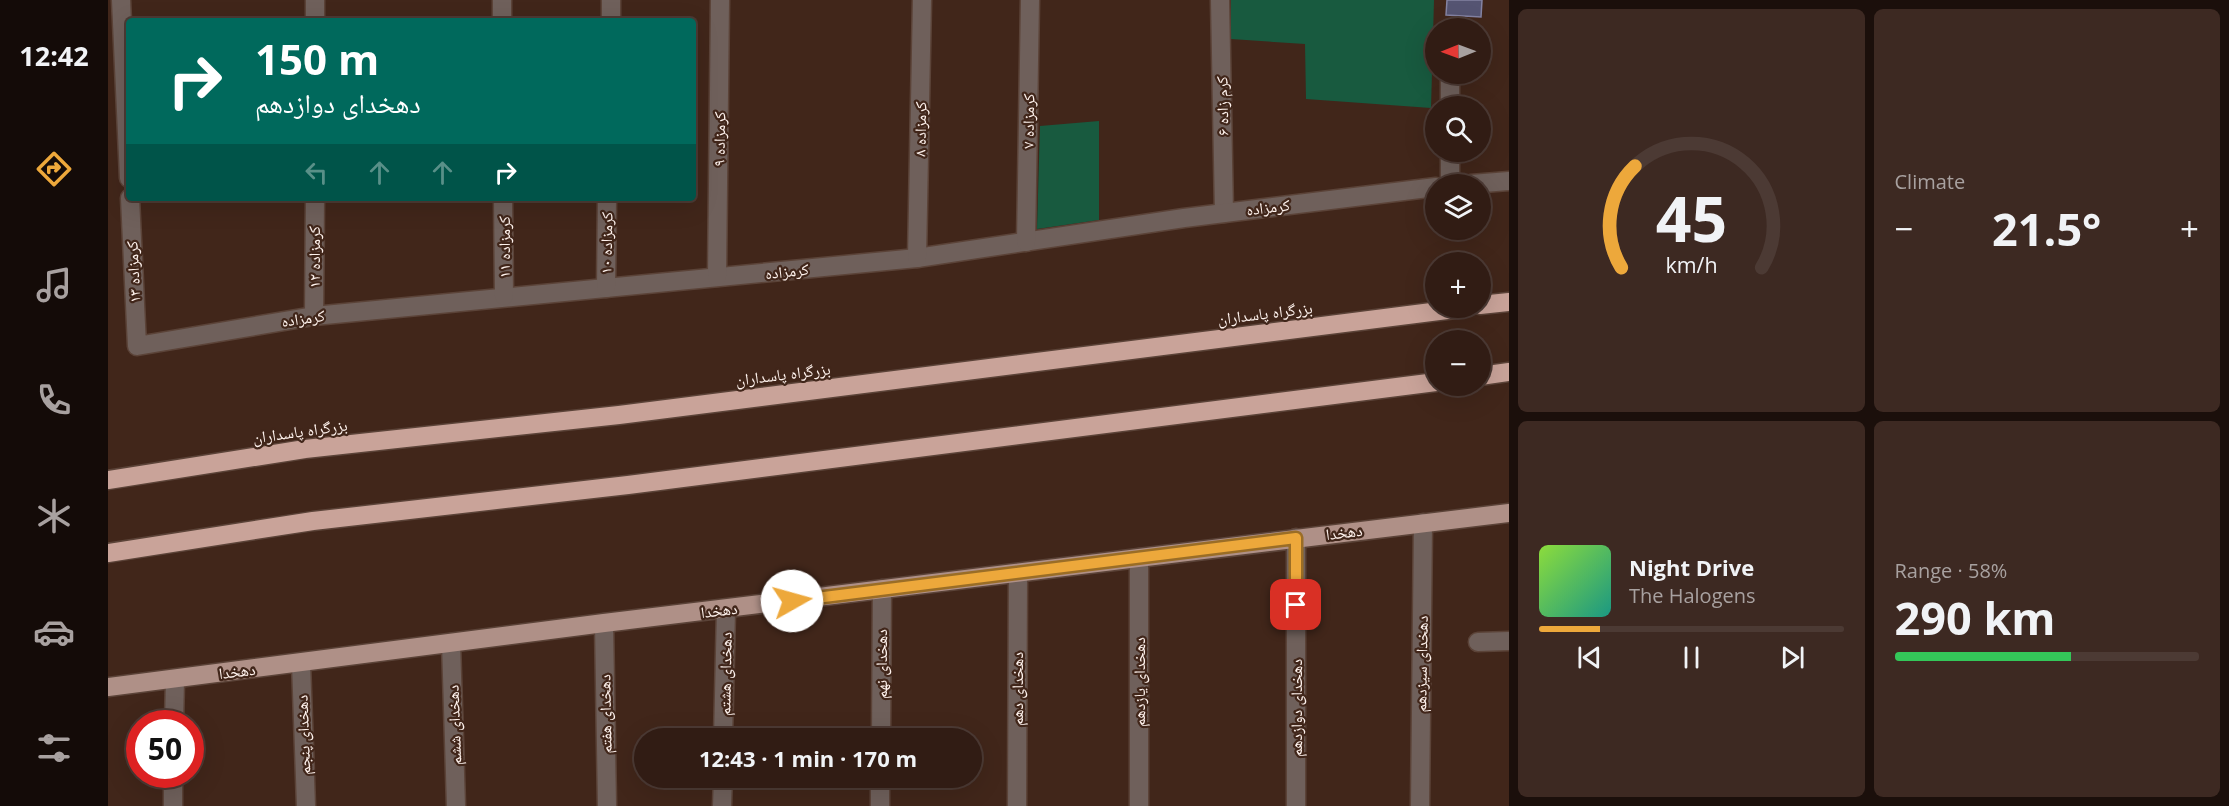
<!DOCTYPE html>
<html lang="en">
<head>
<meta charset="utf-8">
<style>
	:root { --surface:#311c14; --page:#3d2922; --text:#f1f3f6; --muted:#a8a1a0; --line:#4c3a34; --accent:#eda83b }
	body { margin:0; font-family:"Open Sans","Noto Naskh Arabic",sans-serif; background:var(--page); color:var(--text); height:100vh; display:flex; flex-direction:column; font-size:22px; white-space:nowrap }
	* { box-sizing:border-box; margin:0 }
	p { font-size:20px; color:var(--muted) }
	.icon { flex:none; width:33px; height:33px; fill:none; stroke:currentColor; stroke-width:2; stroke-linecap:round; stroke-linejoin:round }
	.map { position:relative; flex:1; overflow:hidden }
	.drawer { display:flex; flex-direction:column; gap:9px; padding:9px; background:#1b0f0b; width:720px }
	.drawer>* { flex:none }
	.guide { position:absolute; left:18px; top:18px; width:570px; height:183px; border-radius:6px; box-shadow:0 6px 24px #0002,0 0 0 2px var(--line); background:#00695c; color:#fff; overflow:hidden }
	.needle { width:39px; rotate:269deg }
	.controls { position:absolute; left:1317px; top:18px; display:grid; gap:12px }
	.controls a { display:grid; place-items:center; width:66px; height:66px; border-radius:50%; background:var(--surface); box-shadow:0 6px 24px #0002,0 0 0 2px var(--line); font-size:30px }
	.speed { position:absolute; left:18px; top:710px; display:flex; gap:12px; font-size:30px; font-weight:700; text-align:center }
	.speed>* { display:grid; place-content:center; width:78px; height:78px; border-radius:50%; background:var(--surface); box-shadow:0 6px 24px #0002,0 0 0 2px var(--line); line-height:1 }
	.speed .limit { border:9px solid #d22; background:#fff; color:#111 }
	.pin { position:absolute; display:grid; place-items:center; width:51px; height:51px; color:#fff; margin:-26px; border-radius:12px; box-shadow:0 3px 9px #0006 }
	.me { position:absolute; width:66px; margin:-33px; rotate:83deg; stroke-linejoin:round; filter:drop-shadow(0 0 4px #0008) }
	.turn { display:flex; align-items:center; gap:21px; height:126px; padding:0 30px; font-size:27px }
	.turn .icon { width:78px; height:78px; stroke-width:2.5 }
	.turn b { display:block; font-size:42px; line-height:51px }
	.lanes { display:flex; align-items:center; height:57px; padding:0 30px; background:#0003; justify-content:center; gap:30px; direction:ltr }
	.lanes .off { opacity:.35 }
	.big { font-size:45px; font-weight:700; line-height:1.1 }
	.drawer .card { flex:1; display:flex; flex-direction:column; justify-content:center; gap:9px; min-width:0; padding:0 21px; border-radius:9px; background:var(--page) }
	.drawer .dial { align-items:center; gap:0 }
	.dial svg { height:156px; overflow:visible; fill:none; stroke:var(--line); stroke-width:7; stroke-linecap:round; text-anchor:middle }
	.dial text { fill:var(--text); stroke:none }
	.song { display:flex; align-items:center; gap:18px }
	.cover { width:72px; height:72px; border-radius:9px; background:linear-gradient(135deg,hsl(90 70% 55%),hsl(170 70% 35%)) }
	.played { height:6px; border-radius:3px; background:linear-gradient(90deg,var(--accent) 20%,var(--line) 20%) }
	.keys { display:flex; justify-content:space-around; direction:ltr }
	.heat { display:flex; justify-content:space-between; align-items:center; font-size:33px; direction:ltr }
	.charge { height:9px; border-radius:4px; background:linear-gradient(90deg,#34c759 58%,var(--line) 0) }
	.drawer .tiles { flex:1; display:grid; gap:9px; grid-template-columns:repeat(2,1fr) }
	.trip { position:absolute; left:526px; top:728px; width:348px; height:60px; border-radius:30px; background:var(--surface); box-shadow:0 6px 24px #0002,0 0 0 2px var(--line); font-weight:700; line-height:60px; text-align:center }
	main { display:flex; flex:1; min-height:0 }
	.tab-bar { display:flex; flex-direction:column; width:108px; justify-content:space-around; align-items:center; background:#140b08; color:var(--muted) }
	.tab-bar .icon { width:42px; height:42px }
	.tab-bar .selected { color:var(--accent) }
	.tab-bar b { font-size:27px; color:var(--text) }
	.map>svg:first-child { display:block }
	.green { fill:#185a3f }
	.building { fill:#555472; stroke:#8483a3; stroke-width:1.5 }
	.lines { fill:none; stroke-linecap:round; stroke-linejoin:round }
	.minor-casing { stroke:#5b4338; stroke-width:21 }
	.major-casing { stroke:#5b4338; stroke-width:21 }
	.highway-casing { stroke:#5b4338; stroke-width:21 }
	.minor { stroke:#6f605b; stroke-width:18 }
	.major { stroke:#af9087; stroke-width:18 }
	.highway { stroke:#c9a399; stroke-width:18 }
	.route-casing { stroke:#9a6d26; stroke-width:15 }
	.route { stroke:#eda83b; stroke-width:10 }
	.labels { text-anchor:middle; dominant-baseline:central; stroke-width:4.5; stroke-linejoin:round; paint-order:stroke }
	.street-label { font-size:16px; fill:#fef2ed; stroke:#41261a }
</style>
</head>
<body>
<main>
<nav class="tab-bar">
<b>12:42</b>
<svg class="icon selected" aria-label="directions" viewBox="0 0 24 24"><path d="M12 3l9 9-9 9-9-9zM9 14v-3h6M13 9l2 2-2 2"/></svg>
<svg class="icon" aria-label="music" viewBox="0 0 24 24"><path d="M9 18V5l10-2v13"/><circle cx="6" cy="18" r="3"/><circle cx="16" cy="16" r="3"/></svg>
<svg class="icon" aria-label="phone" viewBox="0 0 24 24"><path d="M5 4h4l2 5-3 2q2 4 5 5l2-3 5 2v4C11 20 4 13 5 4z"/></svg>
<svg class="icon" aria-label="climate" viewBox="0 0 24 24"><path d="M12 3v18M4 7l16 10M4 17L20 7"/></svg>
<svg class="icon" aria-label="car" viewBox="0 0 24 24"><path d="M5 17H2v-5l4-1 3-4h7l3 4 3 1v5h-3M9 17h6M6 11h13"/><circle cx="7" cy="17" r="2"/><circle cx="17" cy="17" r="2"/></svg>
<svg class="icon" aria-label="filters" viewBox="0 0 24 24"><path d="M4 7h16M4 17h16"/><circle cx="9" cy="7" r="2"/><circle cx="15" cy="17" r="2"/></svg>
</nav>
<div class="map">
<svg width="1401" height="806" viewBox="0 0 1401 806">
	<rect width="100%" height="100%" fill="#41261a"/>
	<!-- green -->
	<g class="green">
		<polygon points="1123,0 1326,0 1323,108 1198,99 1197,44 1123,39"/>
		<polygon points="991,121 991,220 929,229 932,126"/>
	</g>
	<!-- building -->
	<polygon class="building" points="1339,0 1374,0 1373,17 1338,15"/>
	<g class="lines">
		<defs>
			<g id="minor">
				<polyline points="13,0 21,178"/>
				<polyline points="394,0 394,21"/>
				<polyline points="1112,0 1116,213"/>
				<polyline points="207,21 207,0"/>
				<polyline points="503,21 503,0"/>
				<polyline points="1342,74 1342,106"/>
				<polyline points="1342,152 1342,184"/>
				<polyline points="1363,184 1401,181"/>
				<polyline points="22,198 29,346 206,316 809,258 1076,218 1328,187"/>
				<polyline points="395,198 396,296"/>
				<polyline points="918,242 922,0"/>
				<polyline points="809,258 814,0"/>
				<polyline points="609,277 612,0"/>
				<polyline points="498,288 499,198"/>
				<polyline points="206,316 207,198"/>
				<polyline points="1031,558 1031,806"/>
				<polyline points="496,623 499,806"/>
				<polyline points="1370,642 1401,641"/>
				<polyline points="343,643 348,806"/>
				<polyline points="193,663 198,806"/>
				<polyline points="66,723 67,680"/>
				<polyline points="615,738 618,610"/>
				<polyline points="773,738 774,589"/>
				<polyline points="65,806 65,774"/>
				<polyline points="614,806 615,777"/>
				<polyline points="772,806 772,777"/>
				<polyline points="909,806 910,573"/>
				<polyline points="1188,806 1188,538"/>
				<polyline points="1312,806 1315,523"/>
			</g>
			<polyline id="major" points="0,687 496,623 1401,513"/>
			<g id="highway">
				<polyline points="1372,305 1401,302"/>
				<polyline points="1372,376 1401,372"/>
				<polyline points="0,480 197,449 511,415 1355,308"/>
				<polyline points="0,553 205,521 520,485 1328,382"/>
			</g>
		</defs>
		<!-- minor casing -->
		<use href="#minor" class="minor-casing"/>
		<!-- major casing -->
		<use href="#major" class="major-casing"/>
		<!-- highway casing -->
		<use href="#highway" class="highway-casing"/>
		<!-- minor -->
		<use href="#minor" class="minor"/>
		<!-- major -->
		<use href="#major" class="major"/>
		<!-- highway -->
		<use href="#highway" class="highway"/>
	</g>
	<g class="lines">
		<defs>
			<polyline id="route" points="684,601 1188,538 1188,605"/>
		</defs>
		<!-- route casing -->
		<use href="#route" class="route-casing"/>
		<!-- route -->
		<use href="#route" class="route"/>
	</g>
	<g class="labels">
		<!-- street labels -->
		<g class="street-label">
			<text transform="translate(1114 106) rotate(-91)">کرم زاده ۶</text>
			<text transform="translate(920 121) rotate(-89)">کرمزاده ٧</text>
			<text transform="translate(812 129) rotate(-89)">کرمزاده ٨</text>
			<text transform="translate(611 139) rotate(-89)">کرمزاده ٩</text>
			<text transform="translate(1160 207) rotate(-7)">کرمزاده</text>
			<text transform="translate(498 243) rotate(-89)">کرمزاده ١٠</text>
			<text transform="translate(396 247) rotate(-90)">کرمزاده ١١</text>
			<text transform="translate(206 257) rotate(-90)">کرمزاده ١٢</text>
			<text transform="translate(679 271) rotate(-6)">کرمزاده</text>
			<text transform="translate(25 272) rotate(-93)">کرمزاده ۱۳</text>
			<text transform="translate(1157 313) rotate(-7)">بزرگراه پاسداران</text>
			<text transform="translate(195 318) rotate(-8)">کرمزاده</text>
			<text transform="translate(675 374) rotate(-7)">بزرگراه پاسداران</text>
			<text transform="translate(192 431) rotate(-8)">بزرگراه پاسداران</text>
			<text transform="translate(1236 532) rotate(-7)">دهخدا</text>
			<text transform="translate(611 610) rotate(-7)">دهخدا</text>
			<text transform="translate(773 664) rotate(-90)">دهخدای نهم</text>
			<text transform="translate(1313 664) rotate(-89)">دهخدای سیزدهم</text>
			<text transform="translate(129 671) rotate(-7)">دهخدا</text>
			<text transform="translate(617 674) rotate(-89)">دهخدای هشتم</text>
			<text transform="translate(1031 682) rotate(-90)">دهخدای یازدهم</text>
			<text transform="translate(909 689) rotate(-90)">دهخدای دهم</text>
			<text transform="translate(1188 708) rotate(-90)">دهخدای دوازدهم</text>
			<text transform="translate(497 714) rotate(-91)">دهخدای هفتم</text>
			<text transform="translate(346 725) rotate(-92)">دهخدای ششم</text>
			<text transform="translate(195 735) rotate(-92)">دهخدای پنجم</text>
		</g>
	</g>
</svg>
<div class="controls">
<a><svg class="needle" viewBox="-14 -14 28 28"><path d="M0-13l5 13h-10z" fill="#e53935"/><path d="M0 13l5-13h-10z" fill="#a8a1a0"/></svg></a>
<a><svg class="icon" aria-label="search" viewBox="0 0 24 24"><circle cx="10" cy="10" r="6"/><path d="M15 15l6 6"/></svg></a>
<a><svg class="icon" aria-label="layers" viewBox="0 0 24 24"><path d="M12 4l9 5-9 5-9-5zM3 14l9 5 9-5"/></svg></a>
<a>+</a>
<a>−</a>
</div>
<div class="speed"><div class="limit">50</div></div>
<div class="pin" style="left:1188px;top:605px;background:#d93025"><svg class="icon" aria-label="arrive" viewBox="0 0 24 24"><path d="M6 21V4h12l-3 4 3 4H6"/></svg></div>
<svg class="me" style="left:684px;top:601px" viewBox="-20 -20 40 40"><circle r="19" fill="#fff"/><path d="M0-13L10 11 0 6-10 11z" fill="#eda83b"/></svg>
<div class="trip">12:43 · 1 min · 170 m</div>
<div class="guide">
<div class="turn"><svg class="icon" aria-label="right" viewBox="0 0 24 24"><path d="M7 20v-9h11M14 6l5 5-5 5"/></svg><div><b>150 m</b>دهخدای دوازدهم</div></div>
<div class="lanes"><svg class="icon off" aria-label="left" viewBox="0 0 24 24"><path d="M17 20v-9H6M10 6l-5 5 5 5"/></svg><svg class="icon off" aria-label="ahead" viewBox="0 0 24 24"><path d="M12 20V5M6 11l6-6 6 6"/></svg><svg class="icon off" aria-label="ahead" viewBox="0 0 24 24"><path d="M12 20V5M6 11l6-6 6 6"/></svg><svg class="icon" aria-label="right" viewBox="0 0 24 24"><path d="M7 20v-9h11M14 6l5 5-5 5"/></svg></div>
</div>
</div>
<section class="drawer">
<div class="tiles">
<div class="card dial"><svg viewBox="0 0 100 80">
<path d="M14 69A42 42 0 1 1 86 69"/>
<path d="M14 69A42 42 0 0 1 21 17" stroke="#eda83b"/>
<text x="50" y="56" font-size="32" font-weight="700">45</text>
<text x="50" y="72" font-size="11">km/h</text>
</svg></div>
<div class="card"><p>Climate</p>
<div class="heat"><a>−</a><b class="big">21.5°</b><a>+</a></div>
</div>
<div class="card">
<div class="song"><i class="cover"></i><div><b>Night Drive</b><p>The Halogens</p></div></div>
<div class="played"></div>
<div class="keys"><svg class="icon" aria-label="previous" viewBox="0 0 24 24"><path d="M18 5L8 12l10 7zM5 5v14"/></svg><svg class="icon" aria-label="pause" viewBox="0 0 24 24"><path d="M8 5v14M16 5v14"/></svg><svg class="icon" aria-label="next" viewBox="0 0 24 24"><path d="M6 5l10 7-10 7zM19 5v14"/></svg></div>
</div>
<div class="card"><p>Range · 58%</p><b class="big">290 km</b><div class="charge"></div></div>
</div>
</section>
</main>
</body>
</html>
